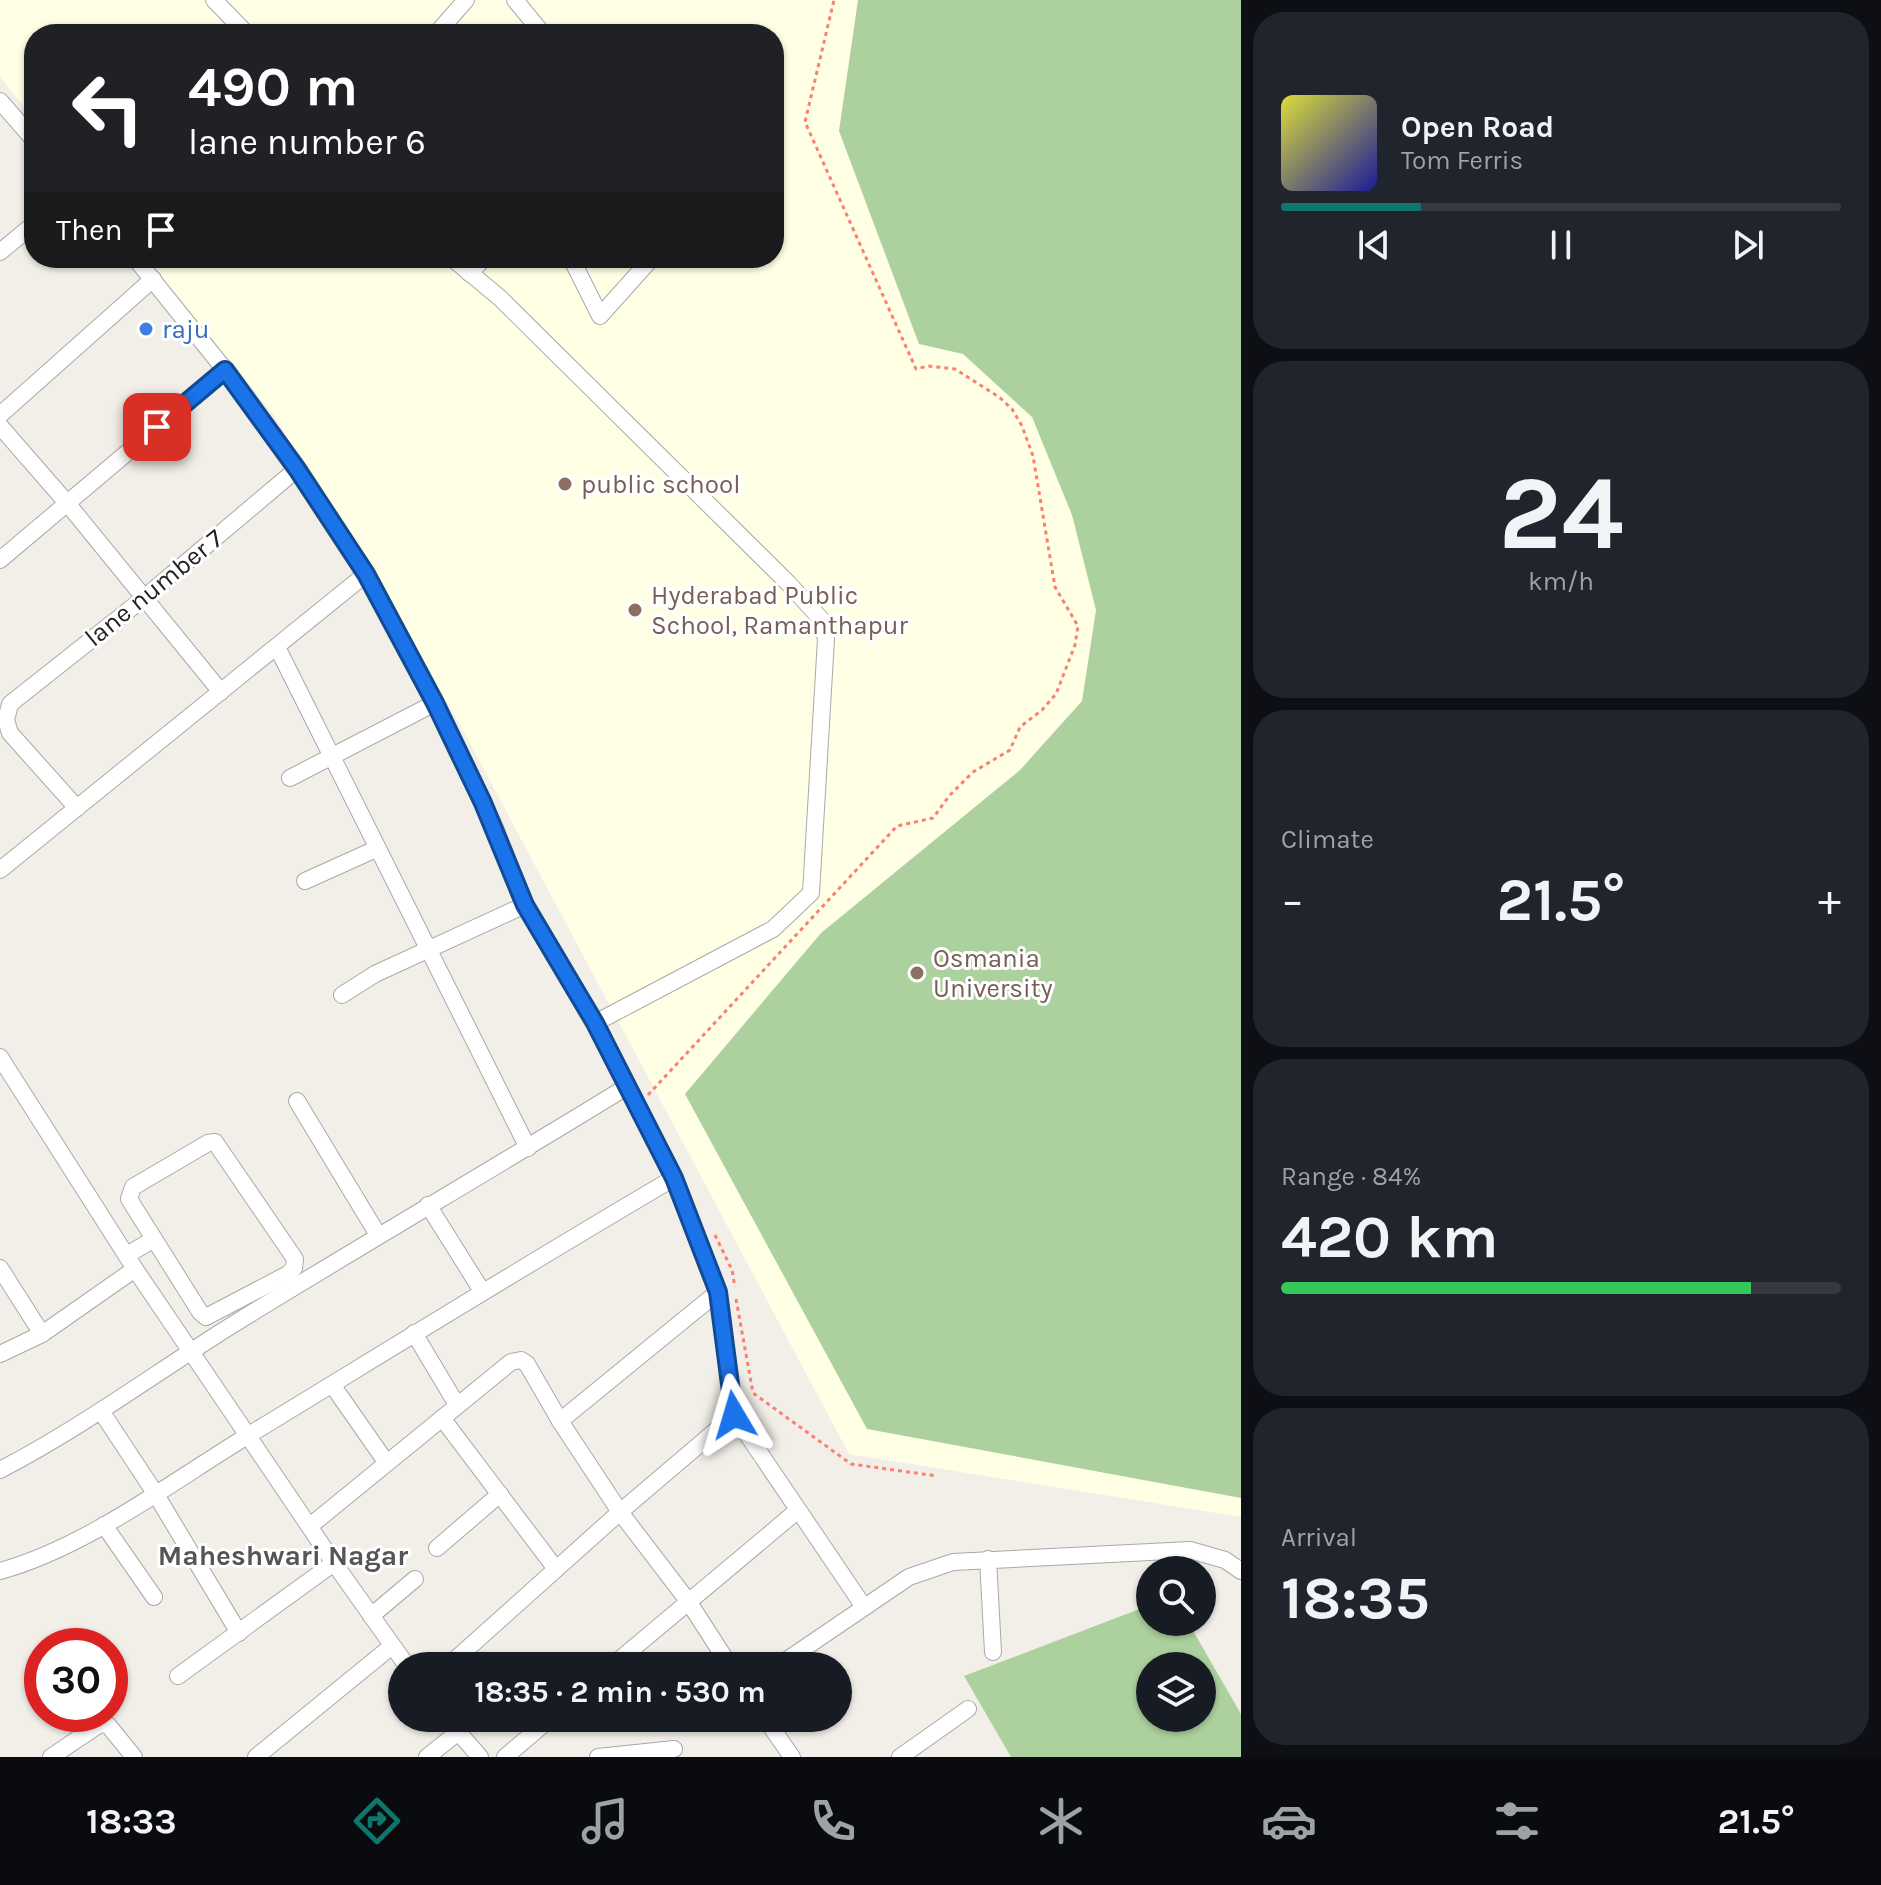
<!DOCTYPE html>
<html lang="en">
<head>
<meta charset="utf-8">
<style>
	:root { --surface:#171b24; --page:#20242c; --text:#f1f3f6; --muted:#9ea1a6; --line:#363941; --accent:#0f766e }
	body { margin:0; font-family:Karla,sans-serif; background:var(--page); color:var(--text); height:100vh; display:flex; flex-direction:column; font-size:30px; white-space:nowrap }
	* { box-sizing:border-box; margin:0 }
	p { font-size:26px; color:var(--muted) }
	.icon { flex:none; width:44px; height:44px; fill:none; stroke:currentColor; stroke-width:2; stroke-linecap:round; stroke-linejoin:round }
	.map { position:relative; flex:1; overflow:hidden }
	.sheet { display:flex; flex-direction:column; gap:12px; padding:12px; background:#0d0f14; width:640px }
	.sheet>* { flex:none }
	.guide { position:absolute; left:24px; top:24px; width:760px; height:244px; border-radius:32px; box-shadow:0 2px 6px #0004; background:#202124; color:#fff; overflow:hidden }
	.tools { position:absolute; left:1136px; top:1556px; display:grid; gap:16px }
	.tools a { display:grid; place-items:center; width:80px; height:80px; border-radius:50%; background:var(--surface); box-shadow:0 2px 6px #0004; font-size:40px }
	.speed { position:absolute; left:24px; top:1628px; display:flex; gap:16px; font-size:40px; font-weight:700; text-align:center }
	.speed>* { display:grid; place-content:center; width:104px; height:104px; border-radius:50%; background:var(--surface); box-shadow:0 2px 6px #0004; line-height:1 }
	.speed .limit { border:12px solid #d22; background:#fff; color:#111 }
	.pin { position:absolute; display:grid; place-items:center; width:68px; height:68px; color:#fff; margin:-34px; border-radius:16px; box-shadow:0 4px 12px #0006 }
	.me { position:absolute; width:88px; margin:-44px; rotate:353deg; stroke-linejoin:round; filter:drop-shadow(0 0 6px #0008) }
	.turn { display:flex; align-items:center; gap:28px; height:168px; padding:0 32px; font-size:36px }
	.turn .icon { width:104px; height:104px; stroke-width:2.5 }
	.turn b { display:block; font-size:56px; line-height:68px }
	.then { display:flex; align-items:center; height:76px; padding:0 32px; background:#0003; gap:16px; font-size:30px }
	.big { font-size:60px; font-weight:700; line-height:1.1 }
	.sheet .widget { flex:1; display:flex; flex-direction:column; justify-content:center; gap:12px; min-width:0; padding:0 28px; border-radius:32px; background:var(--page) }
	.sheet .dial { align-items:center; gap:0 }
	.dial b { font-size:104px; line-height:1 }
	.song { display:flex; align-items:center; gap:24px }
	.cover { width:96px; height:96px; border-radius:12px; background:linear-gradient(135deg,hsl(60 70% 55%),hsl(240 70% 35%)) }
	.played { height:8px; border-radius:4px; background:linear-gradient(90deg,var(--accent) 25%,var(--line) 25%) }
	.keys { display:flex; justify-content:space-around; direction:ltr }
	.heat { display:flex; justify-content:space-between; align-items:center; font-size:44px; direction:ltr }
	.charge { height:12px; border-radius:6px; background:linear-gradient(90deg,#34c759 84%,var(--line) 0) }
	.trip { position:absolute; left:388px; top:1652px; width:464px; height:80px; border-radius:40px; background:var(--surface); box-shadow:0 2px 6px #0004; font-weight:700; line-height:80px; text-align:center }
	.tabs { display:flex; height:128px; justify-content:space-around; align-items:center; background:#090b0e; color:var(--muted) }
	.tabs .icon { width:56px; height:56px }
	.tabs .selected { color:var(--accent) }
	.tabs b { font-size:36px; color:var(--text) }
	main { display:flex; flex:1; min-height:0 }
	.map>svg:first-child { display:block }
	.education { fill:#ffffe5 }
	.forest { fill:#add19e; fill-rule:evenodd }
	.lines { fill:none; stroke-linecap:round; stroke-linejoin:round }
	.minor-casing { stroke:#a9a9a9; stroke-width:18 }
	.path { stroke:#fa8072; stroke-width:3; stroke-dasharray:4 4; stroke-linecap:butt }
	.minor { stroke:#fff; stroke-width:16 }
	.route-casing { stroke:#114b97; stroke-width:20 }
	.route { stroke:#1a73e8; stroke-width:14 }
	.shop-dot { fill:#3f7fe0; stroke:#fff; stroke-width:3 }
	.education-dot { fill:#8d6e63; stroke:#fff; stroke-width:3 }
	.labels { text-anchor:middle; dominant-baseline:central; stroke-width:6; stroke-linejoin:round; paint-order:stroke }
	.shop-label { font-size:26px; fill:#366cbe; stroke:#fff; text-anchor:start }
	.education-label { font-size:26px; fill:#785e54; stroke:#fff; text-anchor:start }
	.street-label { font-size:26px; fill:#222; stroke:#fff }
	.neighbourhood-label { font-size:28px; font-weight:bold; fill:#555; stroke:#fff }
</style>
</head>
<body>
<main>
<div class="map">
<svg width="1241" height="1757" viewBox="0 0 1241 1757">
	<rect width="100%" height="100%" fill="#f2efe9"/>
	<!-- education -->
	<polygon class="education" points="0,0 1241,0 1241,1517 849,1454 457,719 274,415 147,258 774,258 774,34 34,34 34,119 0,77"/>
	<!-- forest -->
	<g class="forest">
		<polygon points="858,0 1241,0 1241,1498 867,1429 685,1094 821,933 1020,770 1082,701 1096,610 1072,515 1032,417 963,354 919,344 839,131"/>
		<path d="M 1150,1605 L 1150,1622 L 1188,1622 L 1241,1714 L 1241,1757 L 1011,1757 L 964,1676 ZM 1150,1666 L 1202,1666 L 1202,1718 L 1150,1718 Z"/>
	</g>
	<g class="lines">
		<defs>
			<g id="minor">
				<polyline points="214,0 247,34"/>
				<polyline points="515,0 543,34"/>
				<polyline points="436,34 466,0"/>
				<polyline points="0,101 34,140"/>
				<polyline points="0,252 34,224"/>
				<polyline points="135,258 225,370 297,469 366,574 435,703 495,828 525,905 595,1023 674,1178 718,1292 734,1415 864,1607"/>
				<polyline points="452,258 500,298 788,583 821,619 826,639 811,893 773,929 595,1023"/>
				<polyline points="571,258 600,316 652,258"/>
				<polyline points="469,273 485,258"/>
				<polyline points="0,415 153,279"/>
				<polyline points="0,426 67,503 221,692"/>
				<polyline points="0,560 225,370"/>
				<polyline points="277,647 528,1148"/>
				<polyline points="290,778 435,703"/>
				<polyline points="77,808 10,733 6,720 10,704 144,598 297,469"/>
				<polyline points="0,870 366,574"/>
				<polyline points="305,881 376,849"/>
				<polyline points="342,995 375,974 525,905"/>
				<polyline points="0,1057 135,1269 334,1563 407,1666"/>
				<polyline points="297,1101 378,1235"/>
				<polygon points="215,1142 295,1259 294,1268 288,1274 206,1317 200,1312 129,1199 133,1187 208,1143"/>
				<polyline points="428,1205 482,1291"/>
				<polyline points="127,1255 154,1239"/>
				<polyline points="0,1268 42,1334"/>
				<polyline points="718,1292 560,1421 620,1512 688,1601 730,1666"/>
				<polyline points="414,1333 457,1405"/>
				<polyline points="0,1354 42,1334 135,1269"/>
				<polyline points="333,1386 386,1462"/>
				<polyline points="101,1411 155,1493 239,1633"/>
				<polyline points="442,1418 556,1569"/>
				<path d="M 0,1470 C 83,1427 158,1371 237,1322 C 367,1242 498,1166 628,1086"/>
				<polyline points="104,1525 154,1597"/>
				<polyline points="310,1526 511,1362 521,1360 527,1364 560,1421"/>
				<polyline points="437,1548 500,1494"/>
				<polyline points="988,1559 993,1652"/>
				<path d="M 0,1571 C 84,1548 169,1484 244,1438 C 387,1351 529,1263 674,1178"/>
				<polyline points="371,1616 415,1579"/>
				<polyline points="448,1666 620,1512 734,1415"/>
				<polyline points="612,1666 797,1511"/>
				<polyline points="778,1666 909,1577 953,1562 1190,1550 1225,1560 1241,1571"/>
				<polyline points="178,1676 334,1563"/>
				<polyline points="446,1718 480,1757"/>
				<polyline points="765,1718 792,1757"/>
				<polyline points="51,1757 100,1724 108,1725 134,1757"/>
				<polyline points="256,1757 392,1646"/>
				<polyline points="427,1757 457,1733"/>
				<polyline points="505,1757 551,1718"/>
				<polyline points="598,1757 674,1749"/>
				<polyline points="900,1757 968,1709"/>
			</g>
		</defs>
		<!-- minor casing -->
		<use href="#minor" class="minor-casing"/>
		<!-- path -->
		<g class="path">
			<polyline points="648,1095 897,826 933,818 949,796 973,772 1010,750 1020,727 1042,710 1056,694 1075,645 1078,626 1055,587 1033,456 1022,426 1012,409 999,397 955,369 928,366 916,369 805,122 834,0"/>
			<polyline points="715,1235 732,1270 735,1287"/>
			<polyline points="736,1299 753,1393 851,1464 937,1476"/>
		</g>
		<!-- minor -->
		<use href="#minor" class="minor"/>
	</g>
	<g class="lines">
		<defs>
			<polyline id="route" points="157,427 225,370 297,469 366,574 435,703 483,803 525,905 595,1023 674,1178 718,1292 734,1415"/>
		</defs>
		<!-- route casing -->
		<use href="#route" class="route-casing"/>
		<!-- route -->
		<use href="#route" class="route"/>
	</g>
	<!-- markers -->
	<circle class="shop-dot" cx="146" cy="329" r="8"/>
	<g class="education-dot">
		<circle cx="565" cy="484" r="8"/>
		<circle cx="635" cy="610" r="8"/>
		<circle cx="917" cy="973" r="8"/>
	</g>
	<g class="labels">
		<!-- shop labels -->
		<g class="shop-label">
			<text x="162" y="329">raju</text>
		</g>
		<!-- education labels -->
		<g class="education-label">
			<text x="581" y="484">public school</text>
			<text x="651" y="595">Hyderabad Public<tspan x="651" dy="30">School, Ramanthapur</tspan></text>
			<text x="933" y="958">Osmania<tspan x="933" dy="30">University</tspan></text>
		</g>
		<!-- street labels -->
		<g class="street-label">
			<text transform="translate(154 588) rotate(-39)">lane number 7</text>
		</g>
		<!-- neighbourhood labels -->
		<g class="neighbourhood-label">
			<text x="283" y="1555">Maheshwari Nagar</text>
		</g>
	</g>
</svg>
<div class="tools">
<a><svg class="icon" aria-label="search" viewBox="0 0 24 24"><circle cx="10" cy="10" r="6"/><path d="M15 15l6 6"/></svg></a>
<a><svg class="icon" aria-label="layers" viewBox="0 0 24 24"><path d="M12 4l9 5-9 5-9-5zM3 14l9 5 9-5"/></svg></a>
</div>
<div class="speed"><div class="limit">30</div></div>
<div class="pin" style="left:157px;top:427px;background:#d93025"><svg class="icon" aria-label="arrive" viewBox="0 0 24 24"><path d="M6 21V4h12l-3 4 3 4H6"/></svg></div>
<svg class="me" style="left:734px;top:1415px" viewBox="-20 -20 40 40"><path d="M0-17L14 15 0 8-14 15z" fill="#1a73e8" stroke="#fff" stroke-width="4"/></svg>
<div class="trip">18:35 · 2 min · 530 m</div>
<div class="guide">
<div class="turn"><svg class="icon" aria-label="left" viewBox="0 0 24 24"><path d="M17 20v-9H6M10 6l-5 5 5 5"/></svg><div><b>490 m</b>lane number 6</div></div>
<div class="then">Then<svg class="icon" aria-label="arrive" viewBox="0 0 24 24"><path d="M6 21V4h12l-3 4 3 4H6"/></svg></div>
</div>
</div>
<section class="sheet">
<div class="widget">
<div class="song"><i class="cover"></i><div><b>Open Road</b><p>Tom Ferris</p></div></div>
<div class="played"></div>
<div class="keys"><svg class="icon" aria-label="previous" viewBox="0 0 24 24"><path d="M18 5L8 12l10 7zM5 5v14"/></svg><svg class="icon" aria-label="pause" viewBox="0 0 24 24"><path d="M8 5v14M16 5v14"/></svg><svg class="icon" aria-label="next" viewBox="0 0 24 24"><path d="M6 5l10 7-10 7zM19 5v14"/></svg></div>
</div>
<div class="widget dial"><b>24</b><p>km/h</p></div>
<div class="widget"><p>Climate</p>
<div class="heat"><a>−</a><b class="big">21.5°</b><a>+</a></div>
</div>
<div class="widget"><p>Range · 84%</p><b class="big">420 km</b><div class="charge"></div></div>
<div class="widget"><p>Arrival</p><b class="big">18:35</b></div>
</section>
</main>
<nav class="tabs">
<b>18:33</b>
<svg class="icon selected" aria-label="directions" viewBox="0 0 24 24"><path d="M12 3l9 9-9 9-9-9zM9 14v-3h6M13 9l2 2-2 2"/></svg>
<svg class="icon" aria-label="music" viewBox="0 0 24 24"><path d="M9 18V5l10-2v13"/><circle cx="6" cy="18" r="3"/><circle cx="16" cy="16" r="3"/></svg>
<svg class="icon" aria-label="phone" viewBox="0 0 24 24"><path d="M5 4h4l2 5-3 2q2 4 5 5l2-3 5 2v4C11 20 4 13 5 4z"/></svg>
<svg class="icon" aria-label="climate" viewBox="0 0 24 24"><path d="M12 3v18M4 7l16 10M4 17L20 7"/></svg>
<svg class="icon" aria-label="car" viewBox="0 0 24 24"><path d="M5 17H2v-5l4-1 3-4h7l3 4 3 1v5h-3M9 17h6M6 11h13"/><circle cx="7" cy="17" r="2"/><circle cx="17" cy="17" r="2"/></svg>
<svg class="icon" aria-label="filters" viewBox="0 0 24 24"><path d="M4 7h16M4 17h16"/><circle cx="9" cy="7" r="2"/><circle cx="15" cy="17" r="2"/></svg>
<b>21.5°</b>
</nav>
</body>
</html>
